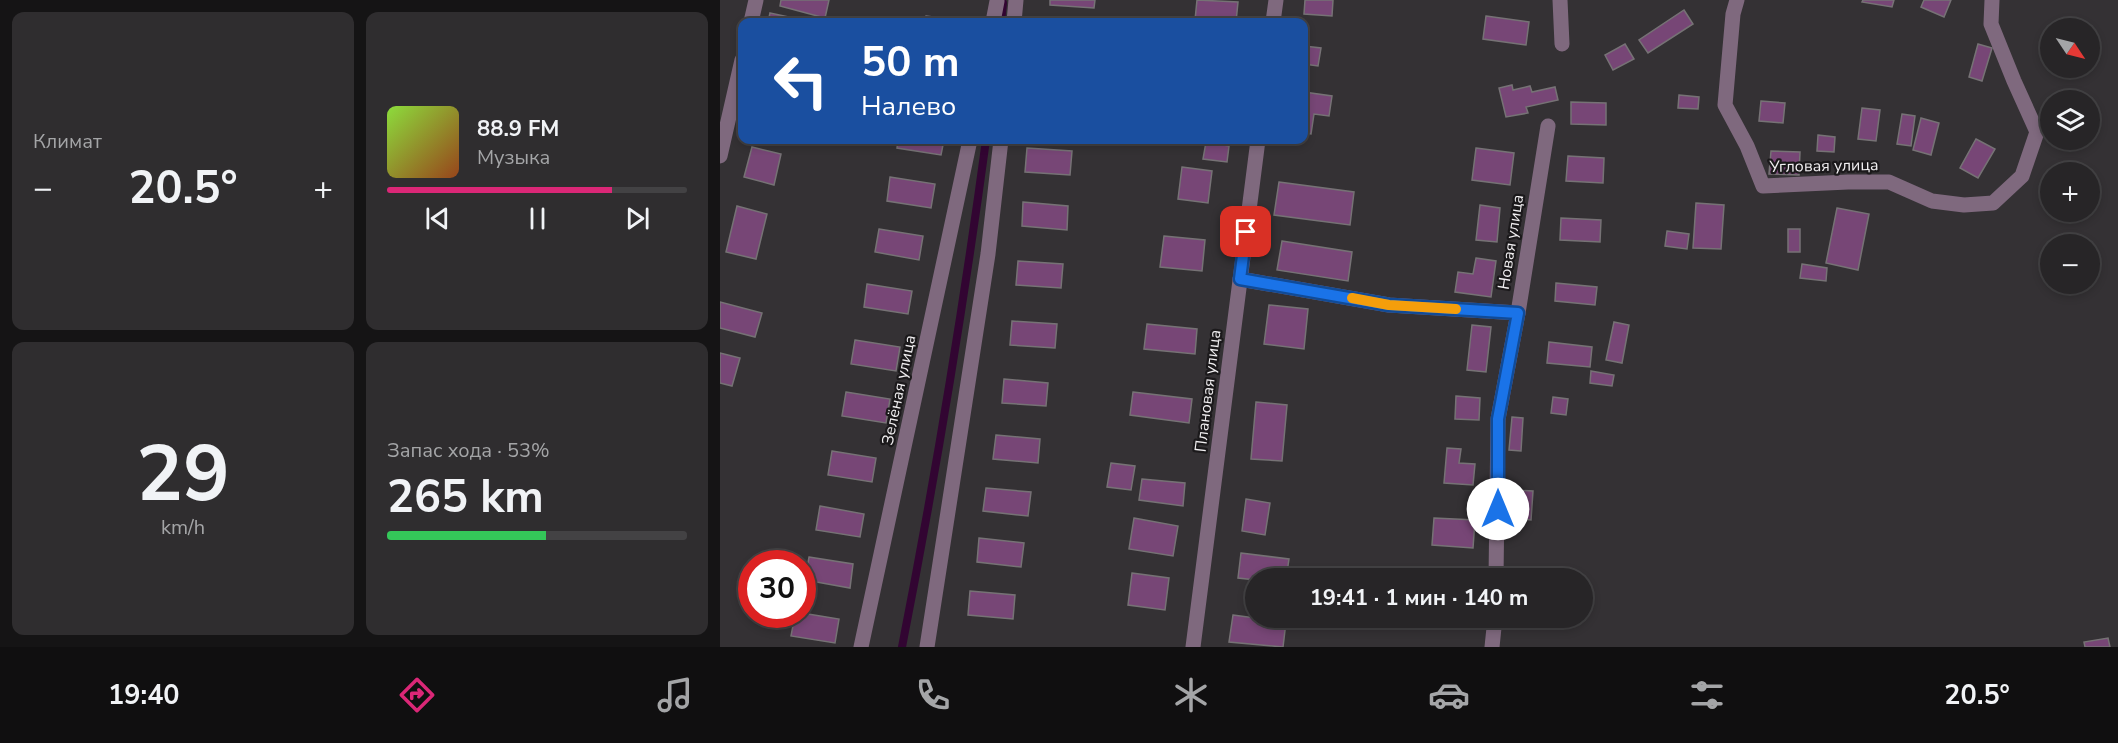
<!DOCTYPE html>
<html lang="ru">
<head>
<meta charset="utf-8">
<style>
	:root { --surface:#272527; --page:#2f2d2f; --text:#f1f3f6; --muted:#a4a5a7; --line:#434244; --accent:#db2777 }
	body { margin:0; font-family:"Nunito Sans",sans-serif; background:var(--page); color:var(--text); height:100vh; display:flex; flex-direction:column; font-size:22px; white-space:nowrap }
	* { box-sizing:border-box; margin:0 }
	p { font-size:20px; color:var(--muted) }
	.icon { flex:none; width:33px; height:33px; fill:none; stroke:currentColor; stroke-width:2; stroke-linecap:round; stroke-linejoin:round }
	.map { position:relative; flex:1; overflow:hidden }
	.sheet { display:flex; flex-direction:column; gap:12px; padding:12px; background:#151415; width:720px }
	.sheet>* { flex:none }
	.guide { position:absolute; left:18px; top:18px; width:570px; height:126px; border-radius:12px; box-shadow:0 3px 9px #0003,0 0 0 2px var(--line); background:#1a4fa0; color:#fff; overflow:hidden }
	.needle { width:39px; rotate:125deg }
	.tools { position:absolute; left:1320px; top:18px; display:grid; gap:12px }
	.tools a { display:grid; place-items:center; width:60px; height:60px; border-radius:50%; background:var(--surface); box-shadow:0 3px 9px #0003,0 0 0 2px var(--line); font-size:30px }
	.speed { position:absolute; left:18px; top:550px; display:flex; gap:12px; font-size:30px; font-weight:700; text-align:center }
	.speed>* { display:grid; place-content:center; width:78px; height:78px; border-radius:50%; background:var(--surface); box-shadow:0 3px 9px #0003,0 0 0 2px var(--line); line-height:1 }
	.speed .limit { border:9px solid #d22; background:#fff; color:#111 }
	.pin { position:absolute; display:grid; place-items:center; width:51px; height:51px; color:#fff; margin:-26px; border-radius:12px; box-shadow:0 3px 9px #0006 }
	.me { position:absolute; width:66px; margin:-33px; rotate:0deg; stroke-linejoin:round; filter:drop-shadow(0 0 4px #0008) }
	.turn { display:flex; align-items:center; gap:21px; height:126px; padding:0 24px; font-size:27px }
	.turn .icon { width:78px; height:78px; stroke-width:2.5 }
	.turn b { display:block; font-size:42px; line-height:51px }
	.big { font-size:45px; font-weight:700; line-height:1.1 }
	.sheet .widget { flex:1; display:flex; flex-direction:column; justify-content:center; gap:9px; min-width:0; padding:0 21px; border-radius:12px; background:var(--page) }
	.sheet .dial { align-items:center; gap:0 }
	.dial b { font-size:78px; line-height:1 }
	.song { display:flex; align-items:center; gap:18px }
	.cover { width:72px; height:72px; border-radius:9px; background:linear-gradient(135deg,hsl(90 70% 55%),hsl(20 70% 35%)) }
	.played { height:6px; border-radius:3px; background:linear-gradient(90deg,var(--accent) 75%,var(--line) 75%) }
	.keys { display:flex; justify-content:space-around; direction:ltr }
	.heat { display:flex; justify-content:space-between; align-items:center; font-size:33px; direction:ltr }
	.charge { height:9px; border-radius:4px; background:linear-gradient(90deg,#34c759 53%,var(--line) 0) }
	.sheet .tiles { flex:1; display:grid; gap:12px; grid-template-columns:repeat(2,1fr) }
	.trip { position:absolute; left:525px; top:568px; width:348px; height:60px; border-radius:30px; background:var(--surface); box-shadow:0 3px 9px #0003,0 0 0 2px var(--line); font-weight:700; line-height:60px; text-align:center }
	.tabs { display:flex; height:96px; justify-content:space-around; align-items:center; background:#100f10; color:var(--muted) }
	.tabs .icon { width:42px; height:42px }
	.tabs .active { color:var(--accent) }
	.tabs b { font-size:27px; color:var(--text) }
	main { display:flex; flex:1; min-height:0 }
	.map>svg:first-child { display:block }
	.lines { fill:none; stroke-linecap:round; stroke-linejoin:round }
	.stream { stroke:#320532; stroke-width:8 }
	.building { fill:#774676; stroke:#767275; stroke-width:1.5 }
	.minor { stroke:#7f697e; stroke-width:15 }
	.route-casing { stroke:#114b97; stroke-width:15 }
	.route { stroke:#1a73e8; stroke-width:10 }
	.slow { stroke:#f59e0b; stroke-width:10 }
	.labels { text-anchor:middle; dominant-baseline:central; stroke-width:4.5; stroke-linejoin:round; paint-order:stroke }
	.street-label { font-size:16px; fill:#f1eff1; stroke:#1b191b }
</style>
</head>
<body>
<main>
<section class="sheet">
<div class="tiles">
<div class="widget"><p>Климат</p>
<div class="heat"><a>−</a><b class="big">20.5°</b><a>+</a></div>
</div>
<div class="widget">
<div class="song"><i class="cover"></i><div><b>88.9 FM</b><p>Музыка</p></div></div>
<div class="played"></div>
<div class="keys"><svg class="icon" aria-label="previous" viewBox="0 0 24 24"><path d="M18 5L8 12l10 7zM5 5v14"/></svg><svg class="icon" aria-label="pause" viewBox="0 0 24 24"><path d="M8 5v14M16 5v14"/></svg><svg class="icon" aria-label="next" viewBox="0 0 24 24"><path d="M6 5l10 7-10 7zM19 5v14"/></svg></div>
</div>
<div class="widget dial"><b>29</b><p>km/h</p></div>
<div class="widget"><p>Запас хода · 53%</p><b class="big">265 km</b><div class="charge"></div></div>
</div>
</section>
<div class="map">
<svg width="1398" height="647" viewBox="0 0 1398 647">
	<rect width="100%" height="100%" fill="#343134"/>
	<g class="lines">
		<!-- stream -->
		<g class="stream">
			<polyline points="281,22 283,3"/>
			<path d="M 182,647 C 215,479 243,310 266,140"/>
		</g>
	</g>
	<!-- building -->
	<g class="building">
		<polygon points="61,0 109,0 105,18 60,6"/>
		<polygon points="330,0 375,0 374,8 330,5"/>
		<polygon points="477,0 518,2 516,22 475,20"/>
		<polygon points="585,0 613,0 612,16 584,14"/>
		<polygon points="1143,0 1174,0 1172,7 1142,2"/>
		<polygon points="1204,0 1231,0 1224,17 1201,7"/>
		<polygon points="964,10 973,24 928,53 919,40"/>
		<polygon points="50,13 88,21 88,22 48,22"/>
		<polygon points="206,16 250,22 205,22"/>
		<polygon points="766,16 809,22 806,45 763,39"/>
		<polygon points="905,44 914,59 893,70 885,55"/>
		<polygon points="1258,44 1272,48 1262,81 1249,77"/>
		<polygon points="584,46 601,48 598,66 584,64"/>
		<polygon points="792,85 793,90 810,86 812,92 835,87 838,100 806,107 808,113 786,117 779,88"/>
		<polygon points="584,92 612,96 609,116 594,114 591,134 584,133"/>
		<polygon points="959,95 979,97 978,109 958,108"/>
		<polygon points="1041,101 1065,103 1063,123 1039,121"/>
		<polygon points="851,102 886,103 886,125 851,124"/>
		<polygon points="1142,108 1160,110 1156,141 1138,139"/>
		<polygon points="1182,114 1195,116 1191,146 1177,144"/>
		<polygon points="1201,118 1219,123 1211,155 1193,150"/>
		<polygon points="1098,135 1115,137 1114,152 1097,151"/>
		<polygon points="1256,139 1275,149 1258,178 1240,168"/>
		<polygon points="178,140 224,140 221,155 177,148"/>
		<polygon points="486,142 509,146 507,162 483,159"/>
		<polygon points="32,147 61,154 54,185 24,177"/>
		<polygon points="307,148 352,151 350,175 305,172"/>
		<polygon points="756,148 794,153 790,185 752,180"/>
		<polygon points="1051,151 1080,152 1079,175 1049,174"/>
		<polygon points="848,156 884,158 883,183 846,181"/>
		<polygon points="462,167 492,171 488,203 458,199"/>
		<polygon points="170,177 215,184 211,208 167,201"/>
		<polygon points="559,182 634,192 630,225 554,215"/>
		<polygon points="303,202 348,206 347,230 302,226"/>
		<polygon points="976,203 1004,205 1001,249 973,248"/>
		<polygon points="760,205 780,208 777,242 756,240"/>
		<polygon points="17,206 47,214 36,259 6,252"/>
		<polygon points="1117,208 1149,214 1138,270 1106,263"/>
		<polygon points="841,218 881,220 880,242 840,240"/>
		<polygon points="159,229 203,236 199,260 155,252"/>
		<rect x="1068" y="229" width="12" height="23"/>
		<polygon points="947,231 969,234 967,249 945,246"/>
		<polygon points="444,236 485,240 482,271 440,267"/>
		<polygon points="562,241 632,252 628,281 557,270"/>
		<polygon points="756,258 776,261 771,297 735,292 738,272 753,274"/>
		<polygon points="298,261 343,264 341,288 296,285"/>
		<polygon points="1082,264 1107,268 1106,281 1080,278"/>
		<polygon points="836,283 877,287 875,305 835,301"/>
		<polygon points="147,284 192,291 188,314 144,307"/>
		<polygon points="0,302 42,313 35,337 0,328"/>
		<polygon points="549,305 588,309 584,349 544,344"/>
		<polygon points="292,321 337,324 335,348 290,345"/>
		<polygon points="894,322 909,325 902,363 886,360"/>
		<polygon points="427,324 477,329 475,354 424,349"/>
		<polygon points="752,325 771,327 766,372 747,370"/>
		<polygon points="135,340 180,347 176,371 131,364"/>
		<polygon points="829,342 872,347 870,367 827,363"/>
		<polygon points="0,353 20,358 12,386 0,383"/>
		<polygon points="871,371 894,375 892,386 870,383"/>
		<polygon points="284,379 328,383 326,406 282,403"/>
		<polygon points="126,392 170,399 166,423 122,416"/>
		<polygon points="413,392 472,399 469,423 410,415"/>
		<polygon points="736,396 760,398 759,420 735,419"/>
		<polygon points="833,397 848,399 846,415 831,413"/>
		<polygon points="536,402 567,405 562,461 531,459"/>
		<polygon points="792,417 803,418 801,451 789,450"/>
		<polygon points="276,435 320,439 318,463 273,459"/>
		<polygon points="727,448 741,449 739,463 755,464 753,485 724,483"/>
		<polygon points="112,451 156,458 152,482 108,475"/>
		<polygon points="391,463 415,466 411,490 387,487"/>
		<polygon points="422,479 465,483 463,506 419,500"/>
		<polygon points="266,488 311,492 308,516 263,511"/>
		<polygon points="794,490 813,491 811,520 792,518"/>
		<polygon points="526,499 550,503 545,535 522,531"/>
		<polygon points="100,506 144,514 140,537 96,530"/>
		<polygon points="414,518 458,526 453,556 409,549"/>
		<polygon points="714,518 755,520 753,548 712,545"/>
		<polygon points="259,538 304,543 301,567 257,562"/>
		<polygon points="521,553 569,559 566,579 536,580 518,578"/>
		<polygon points="89,557 133,564 130,588 85,580"/>
		<polygon points="412,573 449,578 445,610 408,605"/>
		<polygon points="250,591 295,595 293,619 248,615"/>
		<polygon points="82,613 119,619 115,643 71,636 75,615 82,615"/>
		<polygon points="513,615 566,622 563,647 509,642"/>
		<polygon points="723,618 753,618 753,627 723,626"/>
		<polygon points="1388,638 1390,647 1365,647 1364,642"/>
	</g>
	<g class="lines">
		<!-- minor -->
		<g class="minor">
			<polyline points="840,0 842,44"/>
			<polyline points="1017,0 1013,14 1005,105 1027,146 1043,186 1128,182 1169,182 1212,201 1244,205 1273,203 1302,176 1317,132 1294,81 1271,24 1272,0"/>
			<polyline points="31,22 36,0"/>
			<polyline points="273,22 277,1"/>
			<polyline points="294,22 296,0"/>
			<polyline points="553,22 556,0"/>
			<polyline points="0,156 22,60"/>
			<polyline points="520,279 669,305 798,313"/>
			<polyline points="776,579 778,419 798,313 828,126"/>
			<polyline points="141,647 250,140"/>
			<polyline points="207,647 268,254 281,140"/>
			<polyline points="473,647 538,140"/>
			<polyline points="772,647 775,618"/>
		</g>
	</g>
	<g class="lines">
		<defs>
			<polyline id="route" points="526,232 520,279 669,305 798,313 778,419 778,509"/>
		</defs>
		<!-- route casing -->
		<use href="#route" class="route-casing"/>
		<!-- route -->
		<use href="#route" class="route"/>
		<!-- slow -->
		<polyline class="slow" points="632,298 669,305 736,309"/>
	</g>
	<g class="labels">
		<!-- street labels -->
		<g class="street-label">
			<text transform="translate(1104 166) rotate(-1)">Угловая улица</text>
			<text transform="translate(791 242) rotate(-81)">Новая улица</text>
			<text transform="translate(179 390) rotate(-78)">Зелёная улица</text>
			<text transform="translate(488 391) rotate(-83)">Плановая улица</text>
		</g>
	</g>
</svg>
<div class="tools">
<a><svg class="needle" viewBox="-14 -14 28 28"><path d="M0-13l5 13h-10z" fill="#e53935"/><path d="M0 13l5-13h-10z" fill="#a4a5a7"/></svg></a>
<a><svg class="icon" aria-label="layers" viewBox="0 0 24 24"><path d="M12 4l9 5-9 5-9-5zM3 14l9 5 9-5"/></svg></a>
<a>+</a>
<a>−</a>
</div>
<div class="speed"><div class="limit">30</div></div>
<div class="pin" style="left:526px;top:232px;background:#d93025"><svg class="icon" aria-label="arrive" viewBox="0 0 24 24"><path d="M6 21V4h12l-3 4 3 4H6"/></svg></div>
<svg class="me" style="left:778px;top:509px" viewBox="-20 -20 40 40"><circle r="19" fill="#fff"/><path d="M0-13L10 11 0 6-10 11z" fill="#1a73e8"/></svg>
<div class="trip">19:41 · 1 мин · 140 m</div>
<div class="guide">
<div class="turn"><svg class="icon" aria-label="left" viewBox="0 0 24 24"><path d="M17 20v-9H6M10 6l-5 5 5 5"/></svg><div><b>50 m</b>Налево</div></div>
</div>
</div>
</main>
<nav class="tabs">
<b>19:40</b>
<svg class="icon active" aria-label="directions" viewBox="0 0 24 24"><path d="M12 3l9 9-9 9-9-9zM9 14v-3h6M13 9l2 2-2 2"/></svg>
<svg class="icon" aria-label="music" viewBox="0 0 24 24"><path d="M9 18V5l10-2v13"/><circle cx="6" cy="18" r="3"/><circle cx="16" cy="16" r="3"/></svg>
<svg class="icon" aria-label="phone" viewBox="0 0 24 24"><path d="M5 4h4l2 5-3 2q2 4 5 5l2-3 5 2v4C11 20 4 13 5 4z"/></svg>
<svg class="icon" aria-label="climate" viewBox="0 0 24 24"><path d="M12 3v18M4 7l16 10M4 17L20 7"/></svg>
<svg class="icon" aria-label="car" viewBox="0 0 24 24"><path d="M5 17H2v-5l4-1 3-4h7l3 4 3 1v5h-3M9 17h6M6 11h13"/><circle cx="7" cy="17" r="2"/><circle cx="17" cy="17" r="2"/></svg>
<svg class="icon" aria-label="filters" viewBox="0 0 24 24"><path d="M4 7h16M4 17h16"/><circle cx="9" cy="7" r="2"/><circle cx="15" cy="17" r="2"/></svg>
<b>20.5°</b>
</nav>
</body>
</html>
